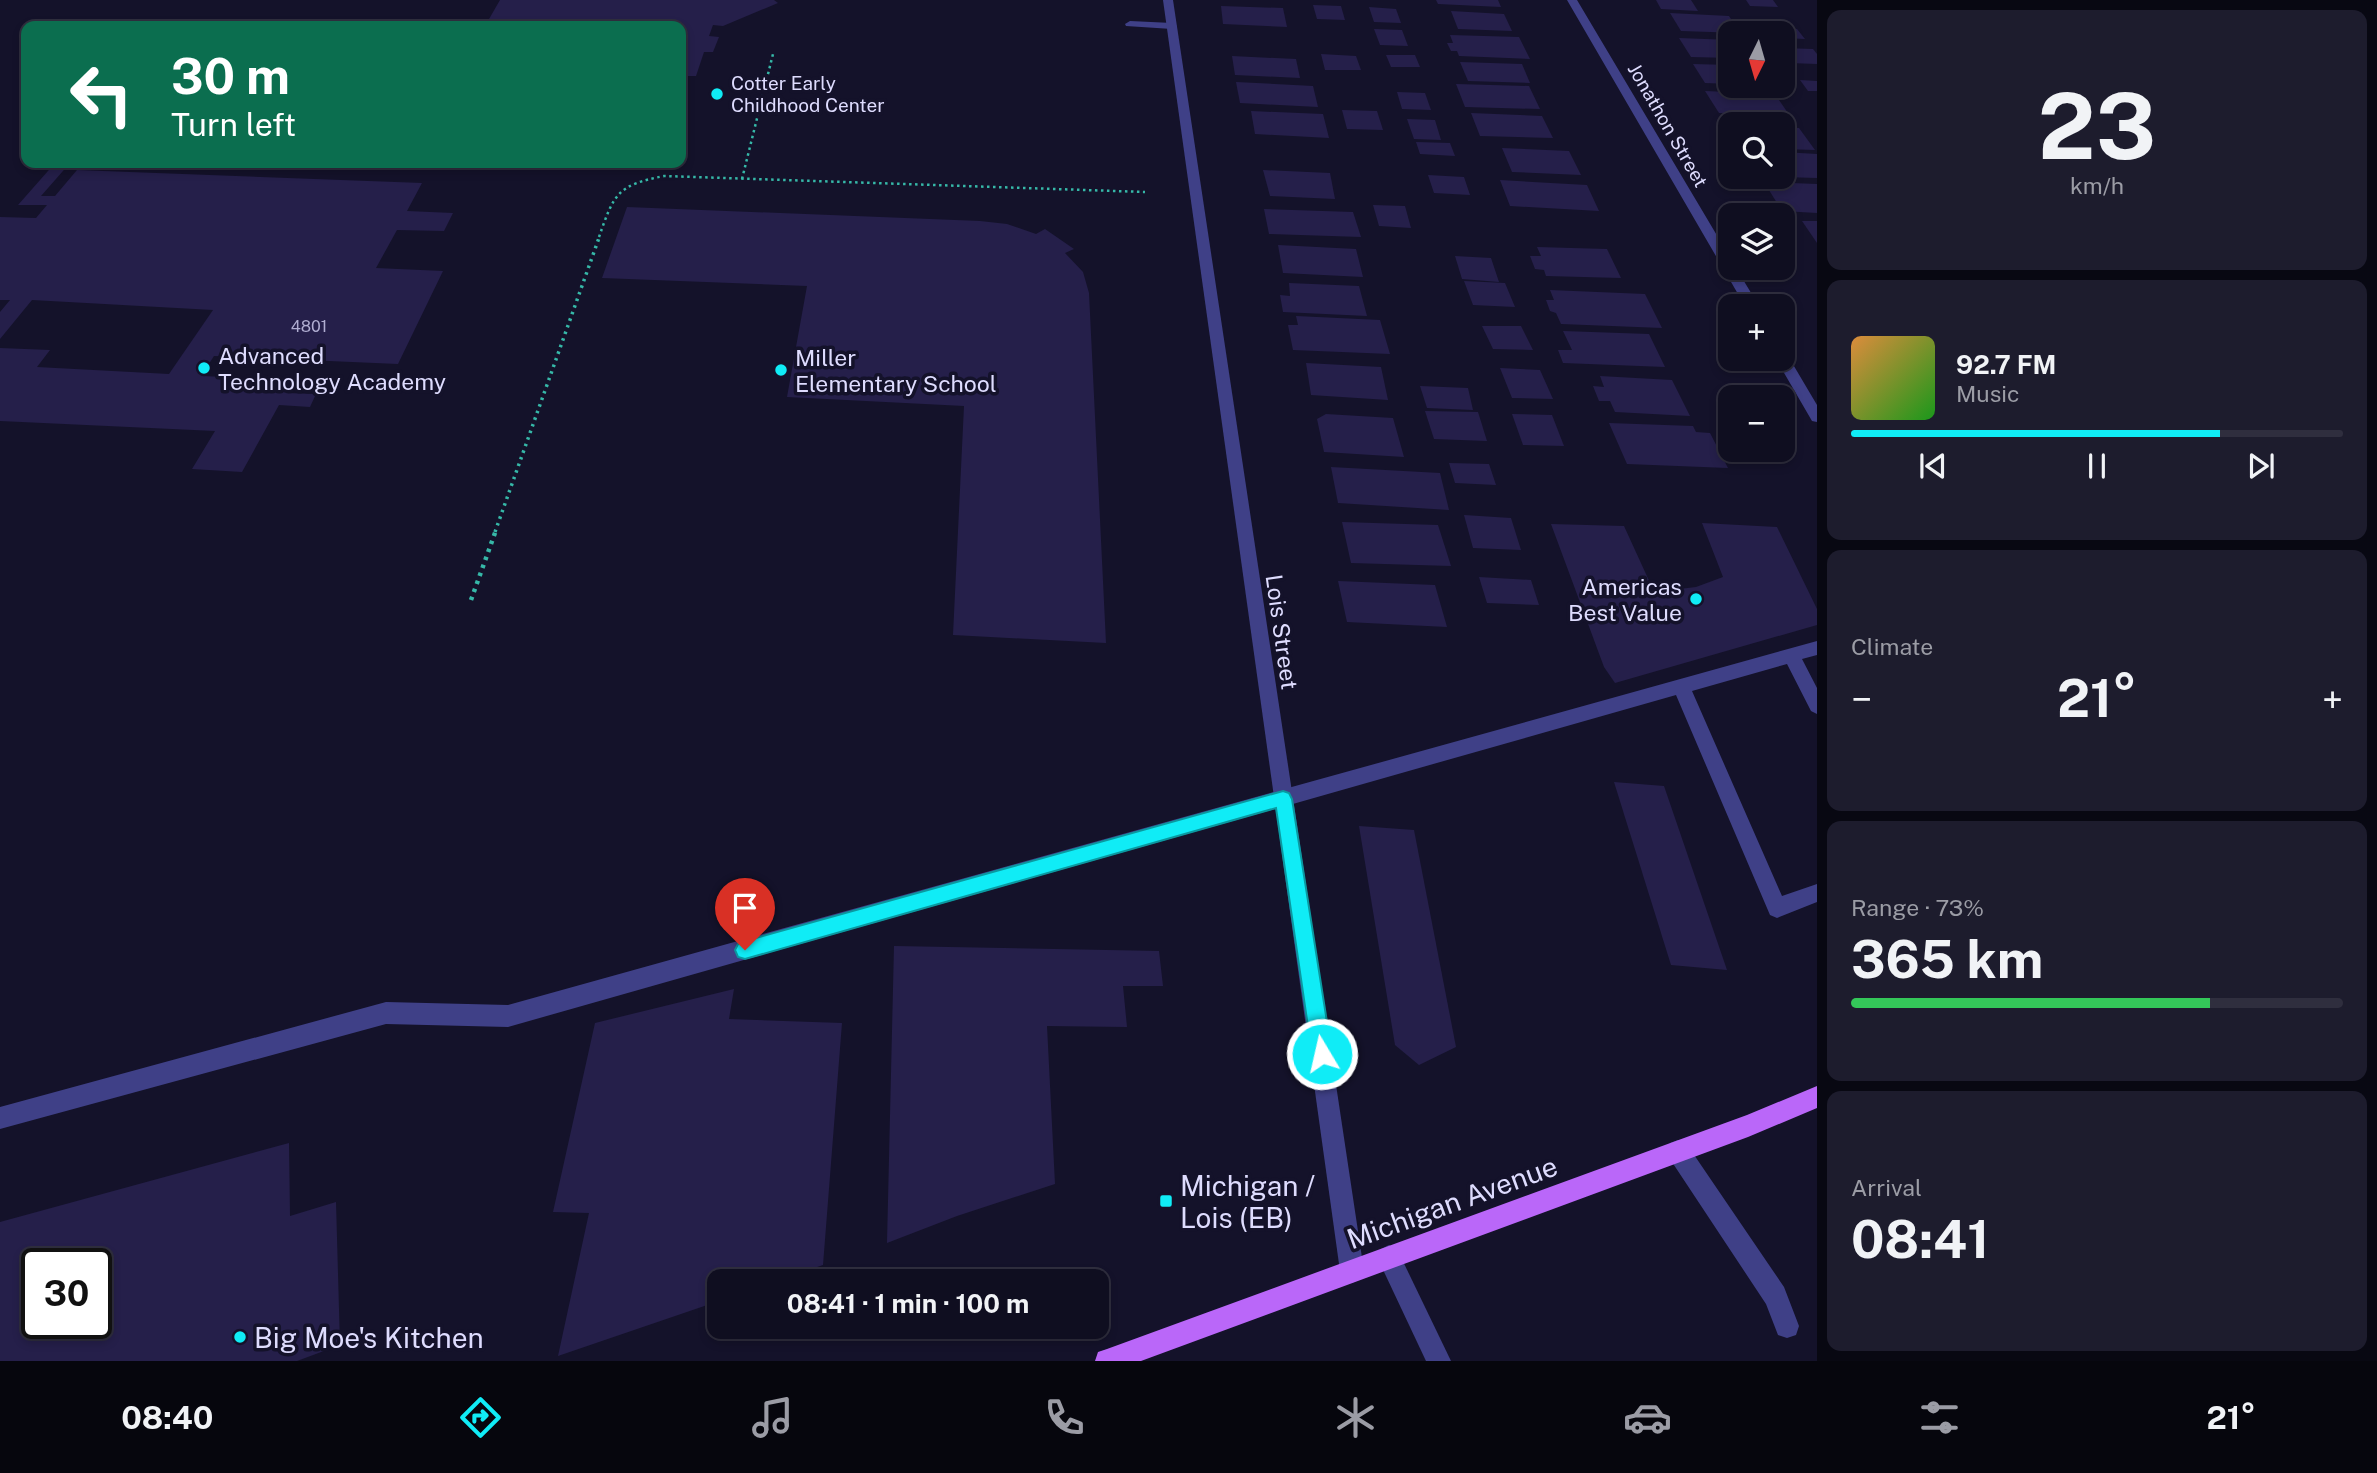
<!DOCTYPE html>
<html lang="en">
<head>
<meta charset="utf-8">
<style>
	:root { --surface:#0f0e20; --page:#1d1c2d; --text:#f1f3f6; --muted:#9b9ca5; --line:#2f2e3e; --accent:#10ecf6 }
	body { margin:0; font-family:"Public Sans",sans-serif; background:var(--page); color:var(--text); height:100vh; display:flex; flex-direction:column; font-size:26px; white-space:nowrap }
	* { box-sizing:border-box; margin:0 }
	p { font-size:23px; color:var(--muted) }
	.icon { flex:none; width:38px; height:38px; fill:none; stroke:currentColor; stroke-width:2; stroke-linecap:round; stroke-linejoin:round }
	.map { position:relative; flex:1; overflow:hidden }
	.panel { display:flex; flex-direction:column; gap:10px; padding:10px; background:#080812; width:560px }
	.panel>* { flex:none }
	.hud { position:absolute; left:21px; top:21px; width:665px; height:147px; border-radius:14px; box-shadow:0 4px 10px #0003,0 0 0 2px var(--line); background:#0b6e4f; color:#fff; overflow:hidden }
	.needle { width:46px; rotate:185deg }
	.buttons { position:absolute; left:1718px; top:21px; display:grid; gap:14px }
	.buttons a { display:grid; place-items:center; width:77px; height:77px; border-radius:14px; background:var(--surface); box-shadow:0 4px 10px #0003,0 0 0 2px var(--line); font-size:35px }
	.speed { position:absolute; left:21px; top:1248px; display:flex; gap:14px; font-size:35px; font-weight:700; text-align:center }
	.speed>* { display:grid; place-content:center; width:91px; height:91px; border-radius:50%; background:var(--surface); box-shadow:0 4px 10px #0003,0 0 0 2px var(--line); line-height:1 }
	.speed .limit { border:4px solid #111; border-radius:10px; background:#fff; color:#111 }
	.pin { position:absolute; display:grid; place-items:center; width:60px; height:60px; color:#fff; margin:-72px -30px; border-radius:50% 50% 50% 0; rotate:-45deg; box-shadow:0 0 7px #0007 }
	.pin .icon { rotate:45deg }
	.me { position:absolute; width:77px; margin:-38px; rotate:351deg; stroke-linejoin:round; filter:drop-shadow(0 0 5px #0008) }
	.turn { display:flex; align-items:center; gap:24px; height:147px; padding:0 35px; font-size:32px }
	.turn .icon { width:91px; height:91px; stroke-width:2.5 }
	.turn b { display:block; font-size:49px; line-height:60px }
	.big { font-size:52px; font-weight:700; line-height:1.1 }
	.panel .widget { flex:1; display:flex; flex-direction:column; justify-content:center; gap:10px; min-width:0; padding:0 24px; border-radius:14px; background:var(--page) }
	.panel .dial { align-items:center; gap:0 }
	.dial b { font-size:91px; line-height:1 }
	.song { display:flex; align-items:center; gap:21px }
	.cover { width:84px; height:84px; border-radius:10px; background:linear-gradient(135deg,hsl(30 70% 55%),hsl(120 70% 35%)) }
	.played { height:7px; border-radius:4px; background:linear-gradient(90deg,var(--accent) 75%,var(--line) 75%) }
	.keys { display:flex; justify-content:space-around; direction:ltr }
	.heat { display:flex; justify-content:space-between; align-items:center; font-size:38px; direction:ltr }
	.charge { height:10px; border-radius:5px; background:linear-gradient(90deg,#34c759 73%,var(--line) 0) }
	.trip { position:absolute; left:707px; top:1269px; width:402px; height:70px; border-radius:14px; background:var(--surface); box-shadow:0 4px 10px #0003,0 0 0 2px var(--line); font-weight:700; line-height:70px; text-align:center }
	.menu { display:flex; height:112px; justify-content:space-around; align-items:center; background:#06060d; color:var(--muted) }
	.menu .icon { width:49px; height:49px }
	.menu .selected { color:var(--accent) }
	.menu b { font-size:32px; color:var(--text) }
	main { display:flex; flex:1; min-height:0 }
	.map>svg:first-child { display:block }
	.building { fill:#251f4a; fill-rule:evenodd }
	.lines { fill:none; stroke-linecap:round; stroke-linejoin:round }
	.path-far2 { stroke:#36b8a8; stroke-width:2.5; stroke-dasharray:2.5 3.5; stroke-linecap:butt }
	.path-far1 { stroke:#36b8a8; stroke-width:3.5; stroke-dasharray:2.5 4.5; stroke-linecap:butt }
	.path { stroke:#36b8a8; stroke-width:4.5; stroke-dasharray:3.5 5; stroke-linecap:butt }
	.service { fill:#3f4087; fill-rule:evenodd }
	.minor { fill:#3f4087; fill-rule:evenodd }
	.primary { fill:#ba67f9; fill-rule:evenodd }
	.route { fill:#10ecf6; stroke:#0a99a0; stroke-width:2 }
	.poi-dot { fill:#10ecf6; stroke:#14122a; stroke-width:2.5 }
	.labels { text-anchor:middle; dominant-baseline:central; stroke-width:7; stroke-linejoin:round; paint-order:stroke }
	.far-number-label { font-size:16px; fill:#b0add1 }
	.far-poi-label { font-size:19px; fill:#dedcfe; stroke:#14122a; text-anchor:start }
	.far-street-label { font-size:19px; fill:#dedcfe; stroke:#14122a }
	.poi-label { font-size:23px; fill:#dedcfe; stroke:#14122a; text-anchor:start }
	.street-label { font-size:23px; fill:#dedcfe; stroke:#14122a }
	.near-poi-label { font-size:28px; fill:#dedcfe; stroke:#14122a; text-anchor:start }
	.near-street-label { font-size:28px; fill:#dedcfe; stroke:#14122a }
</style>
</head>
<body>
<main>
<div class="map">
<svg width="1817" height="1361" viewBox="0 0 1817 1361">
	<rect width="100%" height="100%" fill="#14122a"/>
	<!-- building -->
	<g class="building">
		<polygon points="500,0 774,0 778,3 723,26 713,25 709,36 719,37 713,52 704,52 696,76 681,76 681,26 485,26"/>
		<polygon points="1436,0 1498,0 1501,7 1438,4"/>
		<polygon points="1656,0 1691,0 1698,11 1661,9"/>
		<polygon points="1746,0 1773,0 1778,7 1750,6"/>
		<polygon points="1313,5 1341,6 1345,20 1317,19"/>
		<polygon points="1221,6 1283,8 1287,27 1223,24"/>
		<polygon points="1369,7 1396,9 1401,23 1374,22"/>
		<polygon points="1451,11 1504,14 1512,31 1458,29"/>
		<polygon points="1670,13 1729,16 1740,33 1681,31"/>
		<polygon points="1766,28 1797,29 1805,39 1783,38 1783,33 1770,33"/>
		<polygon points="1374,29 1402,30 1408,46 1380,45"/>
		<polygon points="1450,35 1519,37 1530,59 1459,56 1457,51 1451,51 1447,43 1453,43"/>
		<polygon points="1679,38 1731,40 1731,58 1691,57"/>
		<polygon points="1783,48 1813,49 1817,54 1817,64 1789,63 1783,55"/>
		<polygon points="1321,54 1356,56 1361,70 1325,70"/>
		<polygon points="1386,55 1415,55 1420,67 1391,67"/>
		<polygon points="1232,56 1296,59 1300,78 1235,75"/>
		<polygon points="1460,62 1522,64 1530,83 1468,81"/>
		<polygon points="1693,64 1731,65 1731,84 1705,83"/>
		<polygon points="1800,80 1817,81 1817,91 1808,91"/>
		<polygon points="1236,82 1313,86 1318,107 1240,103"/>
		<polygon points="1456,84 1529,86 1540,109 1465,107"/>
		<polygon points="1705,91 1775,94 1790,116 1719,113"/>
		<polygon points="1397,92 1425,93 1431,110 1402,109"/>
		<polygon points="1342,110 1377,111 1383,130 1347,129"/>
		<polygon points="1251,111 1323,114 1329,138 1255,134"/>
		<polygon points="1471,113 1542,116 1553,138 1480,136"/>
		<polygon points="1407,119 1435,120 1441,140 1414,139"/>
		<polygon points="1783,127 1799,128 1815,150 1783,149"/>
		<polygon points="1416,142 1450,143 1455,156 1420,154"/>
		<polygon points="1502,148 1569,151 1581,175 1512,172"/>
		<polygon points="1783,152 1817,154 1817,178 1783,177"/>
		<polygon points="55,163 70,163 41,196 55,196 77,170 422,183 407,211 453,213 444,231 397,230 376,268 443,271 398,364 214,356 201,376 294,380 286,393 316,394 310,407 279,405 242,472 192,469 215,431 0,421 0,348 50,350 37,367 169,374 213,310 32,300 0,339 0,312 10,300 0,300 0,217 36,218 47,205 18,205"/>
		<polygon points="1263,170 1330,173 1335,199 1270,196"/>
		<polygon points="1428,175 1464,177 1470,195 1434,193"/>
		<polygon points="1500,180 1587,185 1599,211 1510,206"/>
		<polygon points="1764,182 1817,184 1817,213 1782,211"/>
		<polygon points="1373,205 1405,206 1411,228 1379,226"/>
		<polygon points="627,207 980,221 1007,224 1036,234 1045,229 1074,249 1065,253 1083,272 1089,293 1106,643 953,635 964,406 787,397 807,286 602,278"/>
		<polygon points="1264,209 1353,212 1361,237 1269,234"/>
		<polygon points="1802,221 1817,221 1817,243"/>
		<polygon points="1278,245 1356,249 1363,277 1283,273"/>
		<polygon points="1537,247 1607,249 1621,278 1546,276 1544,270 1535,269 1530,256 1541,256"/>
		<polygon points="1455,256 1491,258 1499,282 1462,279"/>
		<polygon points="1464,281 1505,283 1515,307 1473,305"/>
		<polygon points="1289,283 1359,286 1367,316 1283,312 1280,295 1290,296"/>
		<polygon points="1550,290 1645,294 1662,328 1561,324 1556,313 1550,311 1546,300 1554,300"/>
		<polygon points="1296,316 1380,320 1390,354 1293,350 1288,325 1298,325"/>
		<polygon points="1482,326 1521,326 1533,350 1493,349"/>
		<polygon points="1563,331 1649,334 1665,367 1563,363 1558,350 1572,350"/>
		<polygon points="1306,363 1381,367 1388,400 1311,395"/>
		<polygon points="1500,368 1540,370 1553,399 1512,398"/>
		<polygon points="1600,376 1672,380 1690,416 1615,412 1610,401 1599,401 1593,386 1604,387"/>
		<polygon points="1420,386 1468,388 1473,410 1427,408"/>
		<polygon points="1425,411 1478,412 1487,441 1434,439"/>
		<polygon points="1326,414 1393,418 1404,457 1324,452 1317,419"/>
		<polygon points="1512,414 1552,415 1564,446 1523,445"/>
		<polygon points="1609,423 1693,426 1696,432 1710,433 1728,468 1627,464"/>
		<polygon points="1449,463 1489,464 1496,485 1455,483"/>
		<polygon points="1331,467 1440,473 1449,510 1338,503"/>
		<polygon points="1464,515 1511,518 1521,550 1473,548"/>
		<polygon points="1342,522 1438,525 1451,566 1351,563"/>
		<polygon points="1702,523 1777,527 1817,609 1817,625 1615,683 1604,667 1551,524 1624,526 1651,585 1671,590 1696,587 1723,577"/>
		<polygon points="1479,577 1531,580 1539,605 1487,603"/>
		<polygon points="1338,581 1435,585 1447,627 1347,622"/>
		<polygon points="1614,782 1664,786 1727,970 1671,965"/>
		<polygon points="1359,826 1414,830 1456,1047 1419,1065 1395,1045"/>
		<polygon points="894,946 1159,951 1163,986 1123,986 1127,1027 1047,1026 1055,1184 957,1216 887,1243"/>
		<polygon points="734,989 729,1019 842,1023 823,1265 776,1281 719,1281 719,1301 558,1356 589,1213 553,1212 595,1023"/>
		<path d="M 289,1143 L 290,1216 L 336,1202 L 340,1345 L 297,1361 L 0,1361 L 0,1222 ZM 37,1264 L 96,1264 L 96,1323 L 37,1323 Z"/>
	</g>
	<g class="lines">
		<!-- path-far2 -->
		<g class="path-far2">
			<polyline points="742,179 773,54"/>
			<path d="M 599,237 C 614,194 617,185 664,176 L 1145,192"/>
		</g>
		<!-- path-far1 -->
		<polyline class="path-far1" points="495,532 600,235"/>
		<!-- path -->
		<polyline class="path" points="471,600 496,530"/>
		<!-- service -->
		<g class="service">
			<polygon points="1130,21 1172,23 1177,26 1172,29 1126,26 1125,24"/>
			<polygon points="1817,641 1817,655 1802,659 1817,688 1817,714 1811,711 1787,664 1692,691 1782,896 1817,884 1817,902 1777,918 1770,915 1676,695 508,1027 386,1024 0,1129 0,1107 386,1002 508,1005"/>
			<polygon points="1678,1140 1686,1143 1784,1287 1799,1326 1796,1335 1787,1338 1778,1335 1766,1304 1670,1159 1667,1151 1670,1143"/>
			<polygon points="1389,1245 1397,1249 1451,1361 1426,1361 1377,1257 1381,1249"/>
		</g>
		<!-- minor -->
		<g class="minor">
			<polygon points="1163,0 1173,0 1364,1271 1360,1279 1352,1283 1344,1279 1340,1271"/>
			<polygon points="1567,0 1577,0 1731,259 1731,268 1736,268 1759,306 1745,306"/>
			<polygon points="1783,354 1788,356 1817,405 1817,422 1812,421 1776,359 1783,359"/>
		</g>
		<!-- primary -->
		<polygon class="primary" points="1817,1086 1817,1108 1748,1137 1141,1361 1095,1361 1098,1352 1107,1349 1747,1115"/>
	</g>
	<!-- route -->
	<polygon class="route" points="1283,791 1289,793 1292,799 1332,1054 1329,1060 1322,1063 1315,1060 1312,1054 1276,808 745,959 738,957 735,950 738,944 745,941"/>
	<!-- markers -->
	<g class="poi-dot">
		<circle cx="717" cy="94" r="7"/>
		<circle cx="204" cy="368" r="7"/>
		<circle cx="781" cy="370" r="7"/>
		<circle cx="1696" cy="599" r="7"/>
		<rect x="1159" y="1194" width="14" height="14" rx="3.5"/>
		<circle cx="240" cy="1337" r="7"/>
	</g>
	<g class="labels">
		<!-- far-number labels -->
		<g class="far-number-label">
			<text x="309" y="326">4801</text>
		</g>
		<!-- far-poi labels -->
		<g class="far-poi-label">
			<text x="731" y="83">Cotter Early<tspan x="731" dy="22">Childhood Center</tspan></text>
		</g>
		<!-- far-street labels -->
		<g class="far-street-label">
			<text transform="translate(1668 125) rotate(60)">Jonathon Street</text>
		</g>
		<!-- poi labels -->
		<g class="poi-label">
			<text x="218" y="355">Advanced<tspan x="218" dy="26">Technology Academy</tspan></text>
			<text x="795" y="357">Miller<tspan x="795" dy="26">Elementary School</tspan></text>
			<text x="1682" y="586" text-anchor="end">Americas<tspan x="1682" dy="26">Best Value</tspan></text>
		</g>
		<!-- street labels -->
		<g class="street-label">
			<text transform="translate(1282 632) rotate(82)">Lois Street</text>
		</g>
		<!-- near-poi labels -->
		<g class="near-poi-label">
			<text x="1180" y="1185">Michigan /<tspan x="1180" dy="32">Lois (EB)</tspan></text>
			<text x="254" y="1337">Big Moe's Kitchen</text>
		</g>
		<!-- near-street labels -->
		<g class="near-street-label">
			<text transform="translate(1452 1202) rotate(-20)">Michigan Avenue</text>
		</g>
	</g>
</svg>
<div class="buttons">
<a><svg class="needle" viewBox="-14 -14 28 28"><path d="M0-13l5 13h-10z" fill="#e53935"/><path d="M0 13l5-13h-10z" fill="#9b9ca5"/></svg></a>
<a><svg class="icon" aria-label="search" viewBox="0 0 24 24"><circle cx="10" cy="10" r="6"/><path d="M15 15l6 6"/></svg></a>
<a><svg class="icon" aria-label="layers" viewBox="0 0 24 24"><path d="M12 4l9 5-9 5-9-5zM3 14l9 5 9-5"/></svg></a>
<a>+</a>
<a>−</a>
</div>
<div class="speed"><div class="limit">30</div></div>
<div class="pin" style="left:745px;top:950px;background:#d93025"><svg class="icon" aria-label="arrive" viewBox="0 0 24 24"><path d="M6 21V4h12l-3 4 3 4H6"/></svg></div>
<svg class="me" style="left:1322px;top:1054px" viewBox="-20 -20 40 40"><circle r="17" fill="#10ecf6" stroke="#fff" stroke-width="3"/><path d="M0-11L8 9 0 5-8 9z" fill="#fff"/></svg>
<div class="trip">08:41 · 1 min · 100 m</div>
<div class="hud">
<div class="turn"><svg class="icon" aria-label="left" viewBox="0 0 24 24"><path d="M17 20v-9H6M10 6l-5 5 5 5"/></svg><div><b>30 m</b>Turn left</div></div>
</div>
</div>
<section class="panel">
<div class="widget dial"><b>23</b><p>km/h</p></div>
<div class="widget">
<div class="song"><i class="cover"></i><div><b>92.7 FM</b><p>Music</p></div></div>
<div class="played"></div>
<div class="keys"><svg class="icon" aria-label="previous" viewBox="0 0 24 24"><path d="M18 5L8 12l10 7zM5 5v14"/></svg><svg class="icon" aria-label="pause" viewBox="0 0 24 24"><path d="M8 5v14M16 5v14"/></svg><svg class="icon" aria-label="next" viewBox="0 0 24 24"><path d="M6 5l10 7-10 7zM19 5v14"/></svg></div>
</div>
<div class="widget"><p>Climate</p>
<div class="heat"><a>−</a><b class="big">21°</b><a>+</a></div>
</div>
<div class="widget"><p>Range · 73%</p><b class="big">365 km</b><div class="charge"></div></div>
<div class="widget"><p>Arrival</p><b class="big">08:41</b></div>
</section>
</main>
<nav class="menu">
<b>08:40</b>
<svg class="icon selected" aria-label="directions" viewBox="0 0 24 24"><path d="M12 3l9 9-9 9-9-9zM9 14v-3h6M13 9l2 2-2 2"/></svg>
<svg class="icon" aria-label="music" viewBox="0 0 24 24"><path d="M9 18V5l10-2v13"/><circle cx="6" cy="18" r="3"/><circle cx="16" cy="16" r="3"/></svg>
<svg class="icon" aria-label="phone" viewBox="0 0 24 24"><path d="M5 4h4l2 5-3 2q2 4 5 5l2-3 5 2v4C11 20 4 13 5 4z"/></svg>
<svg class="icon" aria-label="climate" viewBox="0 0 24 24"><path d="M12 3v18M4 7l16 10M4 17L20 7"/></svg>
<svg class="icon" aria-label="car" viewBox="0 0 24 24"><path d="M5 17H2v-5l4-1 3-4h7l3 4 3 1v5h-3M9 17h6M6 11h13"/><circle cx="7" cy="17" r="2"/><circle cx="17" cy="17" r="2"/></svg>
<svg class="icon" aria-label="filters" viewBox="0 0 24 24"><path d="M4 7h16M4 17h16"/><circle cx="9" cy="7" r="2"/><circle cx="15" cy="17" r="2"/></svg>
<b>21°</b>
</nav>
</body>
</html>
